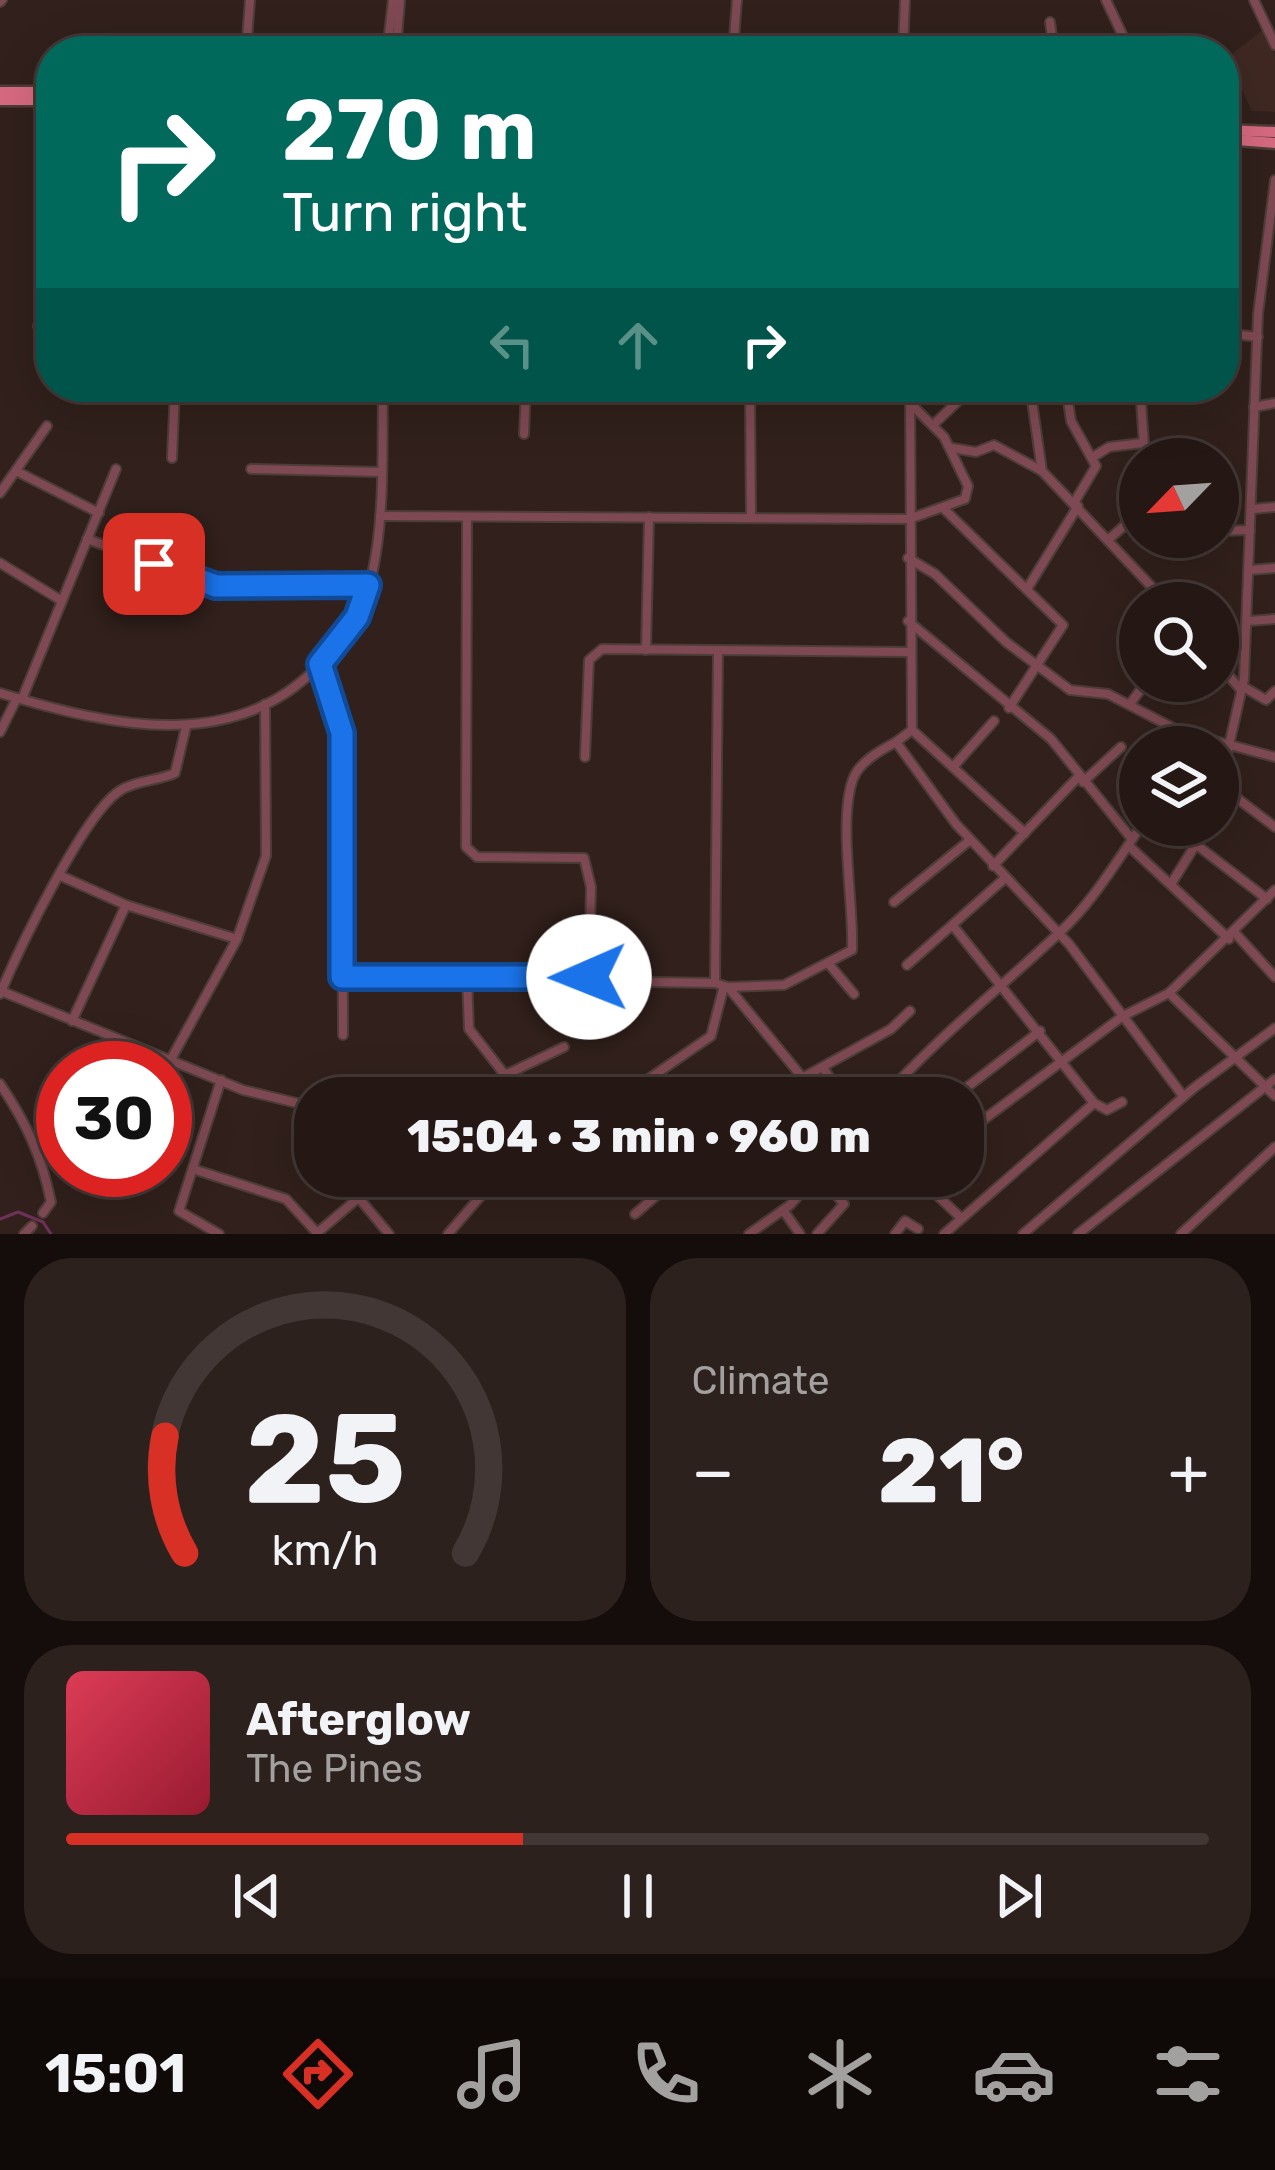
<!DOCTYPE html>
<html lang="en">
<head>
<meta charset="utf-8">
<style>
	:root { --surface:#251814; --page:#2d211d; --text:#f1f3f6; --muted:#a3a0a0; --line:#423734; --accent:#d93025 }
	body { margin:0; font-family:Rubik,sans-serif; background:var(--page); color:var(--text); height:100vh; display:flex; flex-direction:column; font-size:45px; white-space:nowrap }
	* { box-sizing:border-box; margin:0 }
	p { font-size:39px; color:var(--muted) }
	.icon { flex:none; width:66px; height:66px; fill:none; stroke:currentColor; stroke-width:2; stroke-linecap:round; stroke-linejoin:round }
	.map { position:relative; height:1234px; overflow:hidden }
	.panel { display:flex; flex-direction:column; gap:24px; padding:24px; background:#140d0b; flex:1 }
	.panel>* { flex:none }
	.hud { position:absolute; left:36px; top:36px; width:1203px; height:366px; border-radius:48px; box-shadow:0 12px 48px #0002,0 0 0 3px var(--line); background:#00695c; color:#fff; overflow:hidden }
	.needle { width:78px; rotate:245deg }
	.fabs { position:absolute; left:1119px; top:438px; display:grid; gap:24px }
	.fabs a { display:grid; place-items:center; width:120px; height:120px; border-radius:50%; background:var(--surface); box-shadow:0 12px 48px #0002,0 0 0 3px var(--line); font-size:60px }
	.speed { position:absolute; left:36px; top:1041px; display:flex; gap:24px; font-size:60px; font-weight:700; text-align:center }
	.speed>* { display:grid; place-content:center; width:156px; height:156px; border-radius:50%; background:var(--surface); box-shadow:0 12px 48px #0002,0 0 0 3px var(--line); line-height:1 }
	.speed .limit { border:18px solid #d22; background:#fff; color:#111 }
	.pin { position:absolute; display:grid; place-items:center; width:102px; height:102px; color:#fff; margin:-51px; border-radius:24px; box-shadow:0 6px 18px #0006 }
	.me { position:absolute; width:132px; margin:-66px; rotate:269deg; stroke-linejoin:round; filter:drop-shadow(0 0 9px #0008) }
	.turn { display:flex; align-items:center; gap:42px; height:252px; padding:0 48px; font-size:54px }
	.turn .icon { width:156px; height:156px; stroke-width:2.5 }
	.turn b { display:block; font-size:84px; line-height:102px }
	.lanes { display:flex; align-items:center; height:114px; padding:0 48px; background:#0003; justify-content:center; gap:60px; direction:ltr }
	.lanes .off { opacity:.35 }
	.big { font-size:90px; font-weight:800; line-height:1.1 }
	.panel .tile { flex:1; display:flex; flex-direction:column; justify-content:center; gap:18px; min-width:0; padding:0 42px; border-radius:48px; background:var(--page) }
	.panel .dial { align-items:center; gap:0 }
	.dial svg { height:312px; overflow:visible; fill:none; stroke:var(--line); stroke-width:7; stroke-linecap:round; text-anchor:middle }
	.dial text { fill:var(--text); stroke:none }
	.song { display:flex; align-items:center; gap:36px }
	.cover { width:144px; height:144px; border-radius:18px; background:linear-gradient(135deg,hsl(350 70% 55%),hsl(350 70% 35%)) }
	.played { height:12px; border-radius:6px; background:linear-gradient(90deg,var(--accent) 40%,var(--line) 40%) }
	.keys { display:flex; justify-content:space-around; direction:ltr }
	.heat { display:flex; justify-content:space-between; align-items:center; font-size:66px; direction:ltr }
	.panel .tiles { flex:1; display:grid; gap:24px; grid-template-columns:1fr 1fr }
	.tile:last-child { grid-column:span 2 }
	.trip { position:absolute; left:294px; top:1077px; width:690px; height:120px; border-radius:48px; background:var(--surface); box-shadow:0 12px 48px #0002,0 0 0 3px var(--line); font-weight:800; line-height:120px; text-align:center }
	.tab-bar { display:flex; height:192px; justify-content:space-around; align-items:center; background:#0f0a08; color:var(--muted) }
	.tab-bar .icon { width:84px; height:84px }
	.tab-bar .current { color:var(--accent) }
	.tab-bar b { font-size:54px; color:var(--text) }
	.map>svg:first-child { display:block }
	.built { fill:#3f2822 }
	.lines { fill:none; stroke-linecap:round; stroke-linejoin:round }
	.stream { stroke:#703158; stroke-width:3 }
	.minor-casing { stroke:#4d3d38; stroke-width:12 }
	.major-casing { stroke:#4d3d38; stroke-width:15 }
	.minor { stroke:#7e4952; stroke-width:8 }
	.major { stroke:#d6697f; stroke-width:10 }
	.route-casing { stroke:#114b97; stroke-width:30 }
	.route { stroke:#1a73e8; stroke-width:21 }
</style>
</head>
<body>
<div class="map">
<svg width="1275" height="1234" viewBox="0 0 1275 1234">
	<rect width="100%" height="100%" fill="#31201b"/>
	<!-- built -->
	<polygon class="built" points="1264,29 1275,54 1275,112 1252,111 1227,58"/>
	<g class="lines">
		<!-- stream -->
		<polyline class="stream" points="0,1219 18,1212 43,1222 51,1234"/>
		<defs>
			<g id="minor">
				<polyline points="1106,0 1130,51"/>
				<polyline points="1254,0 1275,45"/>
				<polyline points="0,2 2,0"/>
				<polyline points="1050,22 1054,51"/>
				<polyline points="246,51 250,0"/>
				<polyline points="387,51 393,0"/>
				<polyline points="396,51 400,0"/>
				<polyline points="733,51 737,0"/>
				<polyline points="903,51 905,0"/>
				<polyline points="38,326 51,326"/>
				<polyline points="1224,333 1258,337"/>
				<polyline points="910,387 912,730 896,742 956,824 1069,944 1183,1096"/>
				<polyline points="1030,387 1042,471 1167,603"/>
				<polyline points="1066,387 1071,421 1096,466 1074,503"/>
				<polyline points="1140,387 1145,459"/>
				<polyline points="649,388 910,390"/>
				<polyline points="175,390 383,393 526,389"/>
				<polyline points="750,391 751,517"/>
				<polyline points="1254,407 1275,403"/>
				<polyline points="934,424 973,387"/>
				<polyline points="524,434 526,387"/>
				<polyline points="952,448 976,452 994,445 1042,471"/>
				<polyline points="1093,457 1109,447 1142,443"/>
				<polyline points="172,458 175,388"/>
				<polyline points="251,469 380,472"/>
				<polyline points="16,471 99,513"/>
				<polyline points="0,493 47,426"/>
				<polyline points="943,508 1063,625 1009,708"/>
				<polyline points="1253,509 1275,507"/>
				<polyline points="380,516 909,519 965,499 968,486 944,437 911,404"/>
				<polyline points="467,517 466,847 477,857 584,858 591,887 589,977"/>
				<polyline points="1218,531 1250,530"/>
				<polyline points="87,539 216,586 368,585"/>
				<polyline points="1109,539 1124,526 1140,492"/>
				<polyline points="908,558 935,574 1006,642 1070,690 1108,694 1181,732 1275,757"/>
				<polyline points="0,563 62,601"/>
				<polyline points="1250,570 1275,568"/>
				<polyline points="1027,589 1078,506"/>
				<polyline points="908,621 1051,739 1131,838"/>
				<polyline points="1248,621 1275,619"/>
				<polyline points="646,650 649,517"/>
				<polyline points="1218,663 1241,690"/>
				<polyline points="320,664 342,732 343,1035"/>
				<polyline points="1242,686 1266,700 1275,691"/>
				<path d="M 0,693 C 113,727 247,758 331,651 C 350,626 366,602 373,570 C 385,512 382,447 383,387"/>
				<polyline points="22,699 116,469"/>
				<polyline points="1130,704 1147,681"/>
				<polyline points="912,730 1025,833"/>
				<polyline points="0,732 17,698"/>
				<polyline points="585,757 589,660 602,649 910,652"/>
				<polyline points="953,767 994,721"/>
				<polyline points="1083,782 1121,747"/>
				<polyline points="1221,786 1275,827"/>
				<polyline points="1218,794 1244,679 1258,314 1275,180"/>
				<polyline points="1198,846 1267,899"/>
				<polyline points="1130,847 1229,939"/>
				<polyline points="993,866 1079,776"/>
				<polyline points="61,876 126,905 237,939"/>
				<polyline points="1171,884 1208,825"/>
				<polyline points="894,902 970,840"/>
				<polyline points="954,927 1094,1103 1107,1110 1122,1102"/>
				<polyline points="1235,933 1275,977"/>
				<polyline points="828,963 854,994"/>
				<polyline points="907,965 1004,879"/>
				<polyline points="342,977 715,983 728,987 802,1077"/>
				<polyline points="467,978 469,1029 505,1075"/>
				<polyline points="715,983 718,651"/>
				<path d="M 729,987 L 784,985 L 852,950 C 854,904 838,820 853,779 C 859,762 881,750 896,742"/>
				<polyline points="1,991 243,1090 305,1105"/>
				<polyline points="1169,993 1275,1096"/>
				<path d="M 0,994 C 18,951 85,811 121,790 C 137,780 158,781 175,773 L 186,727"/>
				<polyline points="72,1021 126,905"/>
				<polyline points="170,1061 237,939 266,856 265,704"/>
				<polyline points="824,1069 842,1098"/>
				<path d="M 0,1084 C 26,1122 42,1157 51,1202 L 43,1213"/>
				<polyline points="477,1098 505,1075 564,1047"/>
				<polyline points="621,1098 711,1036 724,986"/>
				<polyline points="766,1098 891,1029 910,1011"/>
				<path d="M 883,1098 C 938,1037 999,989 1058,934 C 1093,902 1116,862 1142,825"/>
				<polyline points="953,1098 1040,1031"/>
				<polyline points="963,1135 1123,1016 1169,993 1275,890"/>
				<polyline points="193,1169 286,1199 318,1234"/>
				<polyline points="919,1178 960,1217"/>
				<polyline points="358,1197 389,1234"/>
				<polyline points="783,1210 800,1234"/>
				<polyline points="635,1214 679,1176"/>
				<polyline points="317,1233 384,1176"/>
				<polyline points="24,1234 32,1226"/>
				<polyline points="219,1234 179,1211 221,1080"/>
				<polyline points="448,1234 498,1176"/>
				<polyline points="749,1234 790,1205 816,1176"/>
				<polyline points="817,1234 844,1204 820,1176"/>
				<polyline points="895,1234 905,1221 918,1229"/>
				<polyline points="944,1234 1094,1103"/>
				<polyline points="1023,1234 1195,1087 1275,1028"/>
				<polyline points="1078,1234 1275,1079"/>
				<polyline points="1181,1234 1275,1147"/>
			</g>
			<g id="major">
				<polyline points="0,92 51,92"/>
				<polyline points="0,100 51,100"/>
				<polyline points="1224,130 1275,132"/>
				<polyline points="1224,139 1275,143"/>
			</g>
		</defs>
		<!-- minor casing -->
		<use href="#minor" class="minor-casing"/>
		<!-- major casing -->
		<use href="#major" class="major-casing"/>
		<!-- minor -->
		<use href="#minor" class="minor"/>
		<!-- major -->
		<use href="#major" class="major"/>
	</g>
	<g class="lines">
		<defs>
			<polyline id="route" points="154,564 216,586 368,585 357,617 320,664 342,733 342,977 589,977"/>
		</defs>
		<!-- route casing -->
		<use href="#route" class="route-casing"/>
		<!-- route -->
		<use href="#route" class="route"/>
	</g>
</svg>
<div class="fabs">
<a><svg class="needle" viewBox="-14 -14 28 28"><path d="M0-13l5 13h-10z" fill="#e53935"/><path d="M0 13l5-13h-10z" fill="#a3a0a0"/></svg></a>
<a><svg class="icon" aria-label="search" viewBox="0 0 24 24"><circle cx="10" cy="10" r="6"/><path d="M15 15l6 6"/></svg></a>
<a><svg class="icon" aria-label="layers" viewBox="0 0 24 24"><path d="M12 4l9 5-9 5-9-5zM3 14l9 5 9-5"/></svg></a>
</div>
<div class="speed"><div class="limit">30</div></div>
<div class="pin" style="left:154px;top:564px;background:#d93025"><svg class="icon" aria-label="arrive" viewBox="0 0 24 24"><path d="M6 21V4h12l-3 4 3 4H6"/></svg></div>
<svg class="me" style="left:589px;top:977px" viewBox="-20 -20 40 40"><circle r="19" fill="#fff"/><path d="M0-13L10 11 0 6-10 11z" fill="#1a73e8"/></svg>
<div class="trip">15:04 · 3 min · 960 m</div>
<div class="hud">
<div class="turn"><svg class="icon" aria-label="right" viewBox="0 0 24 24"><path d="M7 20v-9h11M14 6l5 5-5 5"/></svg><div><b>270 m</b>Turn right</div></div>
<div class="lanes"><svg class="icon off" aria-label="left" viewBox="0 0 24 24"><path d="M17 20v-9H6M10 6l-5 5 5 5"/></svg><svg class="icon off" aria-label="ahead" viewBox="0 0 24 24"><path d="M12 20V5M6 11l6-6 6 6"/></svg><svg class="icon" aria-label="right" viewBox="0 0 24 24"><path d="M7 20v-9h11M14 6l5 5-5 5"/></svg></div>
</div>
</div>
<section class="panel">
<div class="tiles">
<div class="tile dial"><svg viewBox="0 0 100 80">
<path d="M14 69A42 42 0 1 1 86 69"/>
<path d="M14 69A42 42 0 0 1 9 39" stroke="#d93025"/>
<text x="50" y="56" font-size="32" font-weight="700">25</text>
<text x="50" y="72" font-size="11">km/h</text>
</svg></div>
<div class="tile"><p>Climate</p>
<div class="heat"><a>−</a><b class="big">21°</b><a>+</a></div>
</div>
<div class="tile">
<div class="song"><i class="cover"></i><div><b>Afterglow</b><p>The Pines</p></div></div>
<div class="played"></div>
<div class="keys"><svg class="icon" aria-label="previous" viewBox="0 0 24 24"><path d="M18 5L8 12l10 7zM5 5v14"/></svg><svg class="icon" aria-label="pause" viewBox="0 0 24 24"><path d="M8 5v14M16 5v14"/></svg><svg class="icon" aria-label="next" viewBox="0 0 24 24"><path d="M6 5l10 7-10 7zM19 5v14"/></svg></div>
</div>
</div>
</section>
<nav class="tab-bar">
<b>15:01</b>
<svg class="icon current" aria-label="directions" viewBox="0 0 24 24"><path d="M12 3l9 9-9 9-9-9zM9 14v-3h6M13 9l2 2-2 2"/></svg>
<svg class="icon" aria-label="music" viewBox="0 0 24 24"><path d="M9 18V5l10-2v13"/><circle cx="6" cy="18" r="3"/><circle cx="16" cy="16" r="3"/></svg>
<svg class="icon" aria-label="phone" viewBox="0 0 24 24"><path d="M5 4h4l2 5-3 2q2 4 5 5l2-3 5 2v4C11 20 4 13 5 4z"/></svg>
<svg class="icon" aria-label="climate" viewBox="0 0 24 24"><path d="M12 3v18M4 7l16 10M4 17L20 7"/></svg>
<svg class="icon" aria-label="car" viewBox="0 0 24 24"><path d="M5 17H2v-5l4-1 3-4h7l3 4 3 1v5h-3M9 17h6M6 11h13"/><circle cx="7" cy="17" r="2"/><circle cx="17" cy="17" r="2"/></svg>
<svg class="icon" aria-label="filters" viewBox="0 0 24 24"><path d="M4 7h16M4 17h16"/><circle cx="9" cy="7" r="2"/><circle cx="15" cy="17" r="2"/></svg>
</nav>
</body>
</html>
